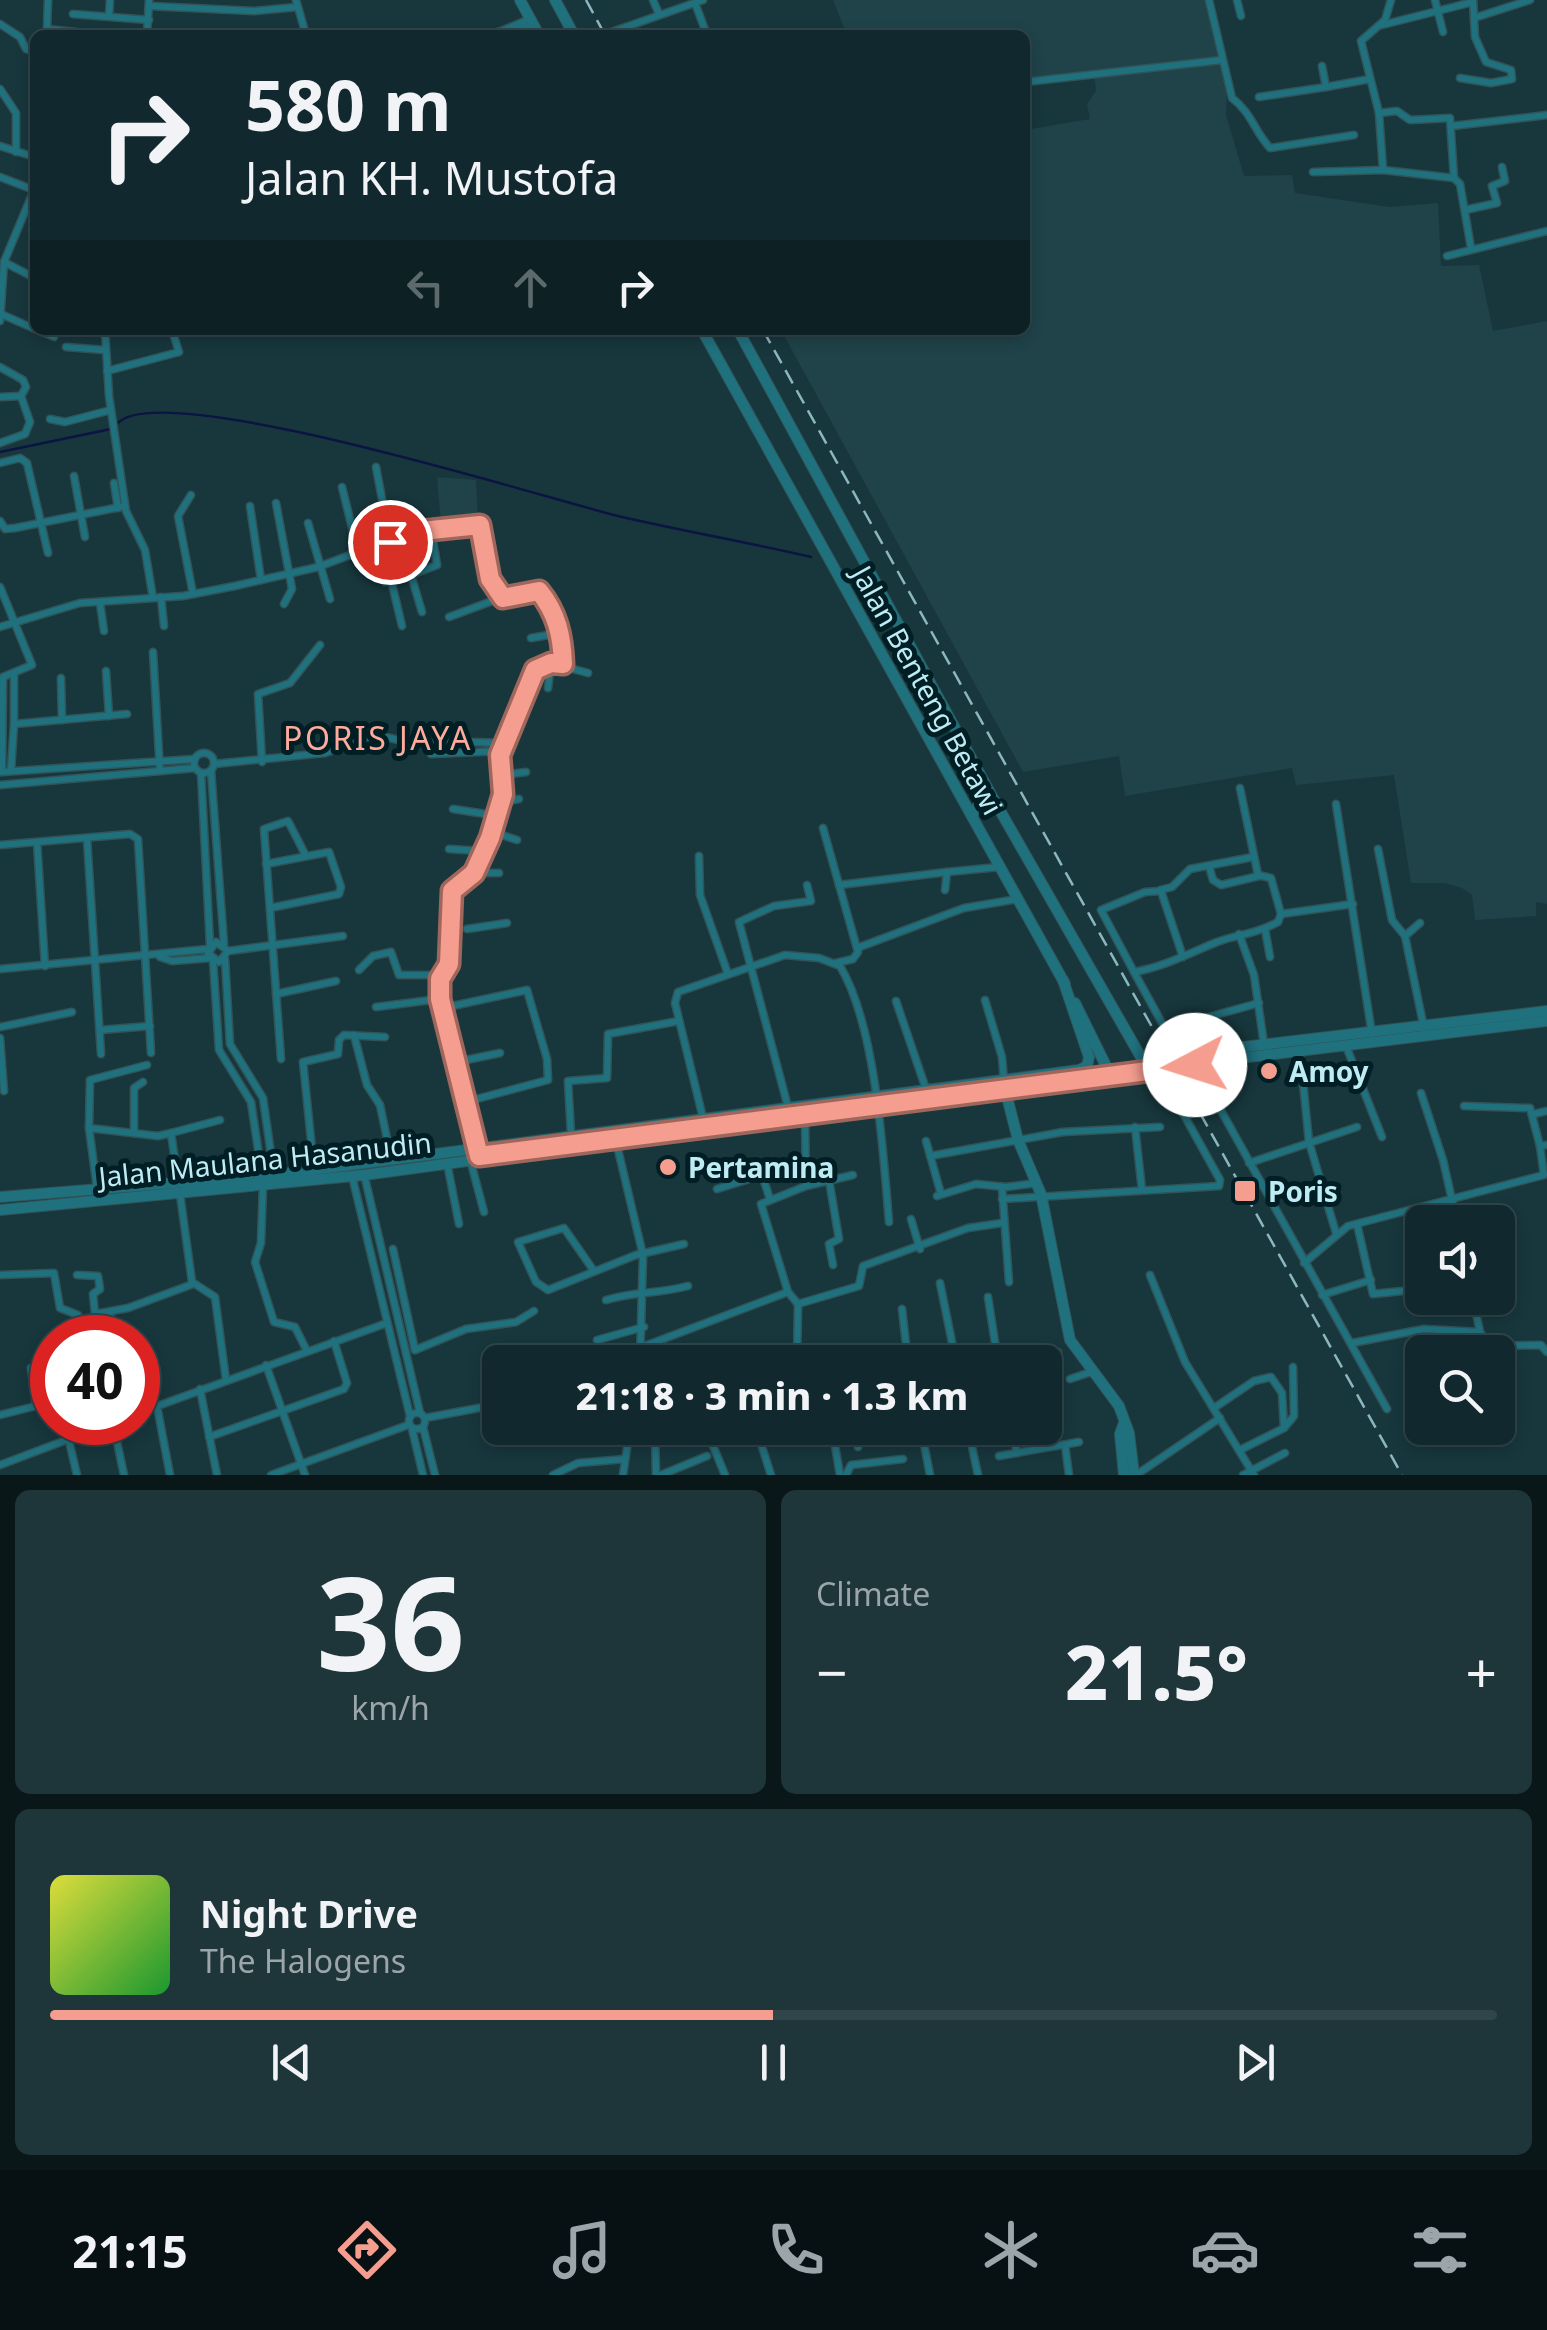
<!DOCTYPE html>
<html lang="en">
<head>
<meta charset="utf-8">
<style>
	:root { --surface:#11292e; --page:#1e353a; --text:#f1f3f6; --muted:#9ca6aa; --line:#30454a; --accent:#f59d8e }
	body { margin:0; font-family:"Noto Sans",sans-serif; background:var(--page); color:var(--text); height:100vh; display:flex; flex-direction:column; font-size:38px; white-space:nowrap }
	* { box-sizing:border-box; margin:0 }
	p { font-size:32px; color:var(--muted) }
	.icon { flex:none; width:55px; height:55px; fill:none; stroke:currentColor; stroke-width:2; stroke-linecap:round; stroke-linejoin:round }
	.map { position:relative; height:1475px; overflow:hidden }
	.details { display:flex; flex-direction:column; gap:15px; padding:15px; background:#091719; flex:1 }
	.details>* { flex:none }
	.guide { position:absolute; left:30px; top:30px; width:1000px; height:305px; border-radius:15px; box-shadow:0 5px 15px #0003,0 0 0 2px var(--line); background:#11292e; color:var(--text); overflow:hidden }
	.buttons { position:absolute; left:1405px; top:1205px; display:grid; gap:20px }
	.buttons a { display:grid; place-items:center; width:110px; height:110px; border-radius:15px; background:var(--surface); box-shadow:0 5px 15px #0003,0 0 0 2px var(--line); font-size:50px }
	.speed { position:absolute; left:30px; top:1315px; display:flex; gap:20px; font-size:50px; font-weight:700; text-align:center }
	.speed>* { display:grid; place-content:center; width:130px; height:130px; border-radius:50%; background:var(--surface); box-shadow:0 5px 15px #0003,0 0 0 2px var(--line); line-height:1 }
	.speed .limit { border:15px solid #d22; background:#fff; color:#111 }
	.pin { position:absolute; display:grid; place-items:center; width:85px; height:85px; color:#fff; margin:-42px; border:5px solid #fff; border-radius:50%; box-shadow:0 2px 10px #0007 }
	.me { position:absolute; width:110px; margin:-55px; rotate:265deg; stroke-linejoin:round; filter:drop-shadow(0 0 8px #0008) }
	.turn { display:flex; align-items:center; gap:35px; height:210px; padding:0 50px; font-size:45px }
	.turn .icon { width:130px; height:130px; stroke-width:2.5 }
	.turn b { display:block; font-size:70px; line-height:85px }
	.lanes { display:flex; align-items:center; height:95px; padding:0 50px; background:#0003; justify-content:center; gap:50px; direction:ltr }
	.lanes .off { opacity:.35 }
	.big { font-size:75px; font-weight:800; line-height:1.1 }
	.details .tile { flex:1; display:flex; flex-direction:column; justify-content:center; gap:15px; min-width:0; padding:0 35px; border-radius:15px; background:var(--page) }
	.details .dial { align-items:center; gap:0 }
	.dial b { font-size:130px; line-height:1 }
	.song { display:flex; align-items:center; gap:30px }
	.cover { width:120px; height:120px; border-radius:15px; background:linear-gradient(135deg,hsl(60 70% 55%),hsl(130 70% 35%)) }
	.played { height:10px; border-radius:5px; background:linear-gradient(90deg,var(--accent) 50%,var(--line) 50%) }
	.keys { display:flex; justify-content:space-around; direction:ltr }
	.heat { display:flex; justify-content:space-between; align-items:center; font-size:55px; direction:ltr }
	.details .tiles { flex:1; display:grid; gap:15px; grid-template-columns:1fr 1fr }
	.tile:last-child { grid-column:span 2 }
	.trip { position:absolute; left:482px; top:1345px; width:580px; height:100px; border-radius:15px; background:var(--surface); box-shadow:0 5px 15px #0003,0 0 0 2px var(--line); font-weight:800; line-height:100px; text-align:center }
	.tab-bar { display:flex; height:160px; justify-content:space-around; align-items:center; background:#071012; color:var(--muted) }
	.tab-bar .icon { width:70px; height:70px }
	.tab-bar .selected { color:var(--accent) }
	.tab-bar b { font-size:45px; color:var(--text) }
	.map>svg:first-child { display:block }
	.built { fill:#1f4349 }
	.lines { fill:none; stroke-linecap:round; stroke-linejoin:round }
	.stream { stroke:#0c1442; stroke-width:2.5 }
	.street-casing { stroke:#315459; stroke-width:9 }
	.secondary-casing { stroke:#315459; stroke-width:12 }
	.street { stroke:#20717e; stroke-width:6 }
	.secondary { stroke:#20717e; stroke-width:10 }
	.rail { stroke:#8db7bf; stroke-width:2.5; stroke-dasharray:15 8; stroke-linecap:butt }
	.route-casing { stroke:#9f665c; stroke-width:25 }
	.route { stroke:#f59d8e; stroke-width:18 }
	.poi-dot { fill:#f59d8e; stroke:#001e23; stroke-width:4 }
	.labels { text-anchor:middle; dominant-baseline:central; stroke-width:10; stroke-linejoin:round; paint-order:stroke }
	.street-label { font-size:28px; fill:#beecf4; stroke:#001e23 }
	.poi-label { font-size:28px; font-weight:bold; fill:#beecf4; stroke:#001e23; text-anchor:start }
	.quarter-label { font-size:32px; letter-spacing:2.5px; fill:#fdab9d; stroke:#001e23 }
</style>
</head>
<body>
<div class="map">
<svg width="1547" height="1475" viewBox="0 0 1547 1475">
	<rect width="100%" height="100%" fill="#17373d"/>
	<!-- built -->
	<g class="built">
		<polygon points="833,0 1210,0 1227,86 1226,115 1244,176 1292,175 1295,193 1389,207 1438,203 1441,266 1479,265 1493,331 1547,321 1547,904 1536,902 1536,916 1475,920 1472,895 1462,888 1445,883 1411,883 1394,775 1296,785 1292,768 1125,796 1119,756 1023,772 781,330 1025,330 1025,202 1029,201 1025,130 1090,119 1087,104 1096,91 1094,72 1025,78 1025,35 847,35"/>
		<polygon points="437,477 476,480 478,523 441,524"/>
	</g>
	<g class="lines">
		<!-- stream -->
		<g class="stream">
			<path d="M 117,424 C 157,375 548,499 618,516 C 682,531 747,542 811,557"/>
			<polyline points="0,452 111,429"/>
		</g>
		<defs>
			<g id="street">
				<polyline points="48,0 47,29 103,35"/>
				<polyline points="296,0 306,35"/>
				<polyline points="653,0 659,14"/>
				<path d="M 1209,0 L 1232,98 C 1252,113 1254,131 1270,148 L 1354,135"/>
				<polyline points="1237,0 1241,16"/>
				<polyline points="1435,0 1443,32"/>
				<polyline points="695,3 707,35"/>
				<polyline points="149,6 254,11 297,7"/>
				<polyline points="73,14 149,20"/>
				<polyline points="109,16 110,0"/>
				<polyline points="1474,18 1530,0"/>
				<polyline points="0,24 20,37 26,49 35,51"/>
				<polyline points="1382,25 1473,2"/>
				<polyline points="499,32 530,19"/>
				<polyline points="147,35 149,0"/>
				<polyline points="480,35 534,26"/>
				<polyline points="603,35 703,0"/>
				<polyline points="818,35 834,33"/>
				<polyline points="1322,66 1326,87 1370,79"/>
				<polyline points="1460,78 1491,83 1512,79 1511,70 1486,62 1475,37 1473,0"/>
				<polyline points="1025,82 1222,60"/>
				<polyline points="0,89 16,113 16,152"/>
				<polyline points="1259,97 1326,87"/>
				<polyline points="1379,113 1397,111 1410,120 1450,118 1454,178 1460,184 1471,248"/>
				<polyline points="1452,126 1547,115"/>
				<polyline points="0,146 35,157"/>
				<polyline points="1383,170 1379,113 1361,41 1385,20 1391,0"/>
				<polyline points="1313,172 1383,170 1454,178"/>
				<polyline points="0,177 34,190"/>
				<polyline points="1465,210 1497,203 1492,186 1505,181 1502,167"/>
				<polyline points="1447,256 1547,231"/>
				<polyline points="4,262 35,278"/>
				<polyline points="1,314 35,329"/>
				<polyline points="0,321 4,262 34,190"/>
				<polyline points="38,330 54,337"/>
				<polyline points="105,330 109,396 126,511 145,550 153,598"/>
				<polyline points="66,347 105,350"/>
				<polyline points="0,367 23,380 26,387 21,396"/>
				<polyline points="107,371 179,352 172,330"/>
				<polyline points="0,397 21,396 30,422 25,434 0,443"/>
				<polyline points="50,419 65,422 111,410"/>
				<polyline points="0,463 20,458 27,463 48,553"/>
				<polyline points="376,467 390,542"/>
				<polyline points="74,476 85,537"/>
				<polyline points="114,483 118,508"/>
				<polyline points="342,487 358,552"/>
				<polyline points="191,495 178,516 193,594"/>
				<polyline points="276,503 292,589 284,604"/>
				<polyline points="250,506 261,580"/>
				<polyline points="0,521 5,529 15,528 125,506"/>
				<polyline points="308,523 330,599"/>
				<polyline points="391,580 402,626"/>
				<polyline points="385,582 411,575"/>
				<polyline points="0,587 32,665 3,677 2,772"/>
				<polyline points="161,597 164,626"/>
				<polyline points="100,603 104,631"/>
				<polyline points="422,612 411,575 437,565 431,529"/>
				<polyline points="449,617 503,597"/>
				<path d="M 0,627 L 80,603 L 183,596 L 235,586 L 318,567 L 412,532 L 481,525 L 490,579 L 503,597 L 532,589 C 558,597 562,640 563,664"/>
				<polyline points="531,638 560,633"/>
				<polyline points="153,652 160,771"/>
				<polyline points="106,671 109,716"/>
				<polyline points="14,676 14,724"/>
				<polyline points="61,678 62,720"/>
				<polyline points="548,688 551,663"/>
				<circle cx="204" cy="763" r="10"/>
				<polyline points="431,754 501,751"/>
				<polyline points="262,762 258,694 290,683 320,645"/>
				<polyline points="214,764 325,753 376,735 399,740 505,743"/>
				<polyline points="211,770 224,944"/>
				<polyline points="11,771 14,724 127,714"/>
				<polyline points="1,772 195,759"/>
				<polyline points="201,773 210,945"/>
				<polyline points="502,775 526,772"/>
				<polyline points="0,785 195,768"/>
				<polyline points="502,802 519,799"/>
				<polyline points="1336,804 1372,1034"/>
				<polyline points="453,809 499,816"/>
				<polyline points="823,828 858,952 853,959 836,963"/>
				<polyline points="493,832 517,840"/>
				<polyline points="87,839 101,1054"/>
				<polyline points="37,842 45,966"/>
				<polyline points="0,845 130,834 138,839 151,1053"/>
				<polyline points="449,849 482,851"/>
				<polyline points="1378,849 1392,920 1405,936"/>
				<polyline points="699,856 700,895 728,974"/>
				<polyline points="266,864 329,852 341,887 339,894 270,908"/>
				<polyline points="1209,866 1213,880 1221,885 1259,876"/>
				<polyline points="474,873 499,873"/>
				<polyline points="839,885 947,872"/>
				<polyline points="945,890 947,872 999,867"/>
				<polyline points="1160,890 1172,887 1190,869 1253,857"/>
				<polyline points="1281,914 1353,904"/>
				<polyline points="1420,923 1405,936 1424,1028"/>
				<polyline points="467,929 507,923"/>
				<polyline points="1265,929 1270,957"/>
				<polyline points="1239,934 1254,975 1264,1044"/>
				<polyline points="857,948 964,908 1018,899"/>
				<polyline points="228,951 219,962 208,953 216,942 228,951 343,936"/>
				<polyline points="160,957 172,961 210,958"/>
				<path d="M 1183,957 L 1161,891 L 1145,892 L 1101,910 L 1134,972 C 1163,967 1190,953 1217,942 C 1238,934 1254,935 1278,922 L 1281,914 L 1271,878 L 1258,875 L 1240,788"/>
				<polyline points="225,959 230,1044 263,1098 274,1175"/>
				<polyline points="213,960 219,1050 251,1102 262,1176"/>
				<polyline points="0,969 208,949"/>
				<polyline points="359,970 373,956 391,952 399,975 441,975"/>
				<polyline points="1134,972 1179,1054"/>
				<polyline points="276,994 336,981"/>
				<polyline points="985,1000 1002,1057 1004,1081"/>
				<polyline points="896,1001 926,1089"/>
				<polyline points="376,1007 439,999"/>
				<polyline points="443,1008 527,990 547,1059 548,1080 465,1102"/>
				<polyline points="0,1027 72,1012"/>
				<polyline points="1165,1029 1259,1003"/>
				<polyline points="100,1030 150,1026"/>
				<polyline points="354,1035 367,1085 380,1105 391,1158"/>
				<polyline points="0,1038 4,1091"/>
				<polyline points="1346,1046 1382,1137"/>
				<polyline points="1300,1052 1309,1142 1336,1233"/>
				<polyline points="281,1059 264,829 288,821 306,856"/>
				<polyline points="456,1062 500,1053"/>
				<polyline points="1194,1062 1387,1409"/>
				<polyline points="1421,1093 1443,1160 1457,1222"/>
				<polyline points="1464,1106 1530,1108 1540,1146"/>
				<polyline points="788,1107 739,922 774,906 811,901 807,885"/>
				<polyline points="1534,1114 1547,1111"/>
				<polyline points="805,1115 806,1186"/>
				<path d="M 703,1118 L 675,1003 L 678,992 L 785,955 L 819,958 L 840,966 C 876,1026 883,1152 889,1222"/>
				<polyline points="1135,1127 1142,1190"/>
				<polyline points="89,1128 158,1136 171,1133 178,1181"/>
				<polyline points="134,1133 134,1088 143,1082"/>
				<polyline points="171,1133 220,1120"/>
				<polyline points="571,1134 568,1081 607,1078 608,1034 679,1021"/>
				<polyline points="615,1137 643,1255 640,1362"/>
				<polyline points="926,1141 941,1194"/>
				<polyline points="477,1150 439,999 441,975 449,964 453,891 474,873 491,839 503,794 499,755 535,670 551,663 588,673"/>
				<polyline points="930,1156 1063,1132 1160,1127"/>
				<polyline points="470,1159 484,1212"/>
				<polyline points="447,1163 459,1224"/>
				<polyline points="1249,1163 1357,1127"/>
				<polyline points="314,1169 303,1062 338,1054 339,1040 344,1035 385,1037"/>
				<polyline points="364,1174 420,1413"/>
				<polyline points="853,1175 806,1186 761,1204 788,1292 798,1304 859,1286 863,1266 968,1228 1002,1223"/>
				<polyline points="352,1176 410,1416"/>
				<polyline points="829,1180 839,1239 829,1244 833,1265"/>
				<polyline points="263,1185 261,1243 255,1262 274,1322 295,1327 307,1351"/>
				<polyline points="1002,1187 1009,1282"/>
				<polyline points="97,1188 89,1128 90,1080 147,1065"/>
				<polyline points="717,1189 762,1175 770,1199"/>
				<polyline points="180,1194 192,1282 215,1297 226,1380"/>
				<polyline points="937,1196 976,1184 1006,1187 1037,1183"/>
				<polyline points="1002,1199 1219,1186 1220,1180 1158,1068"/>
				<polyline points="911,1219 920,1249"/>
				<polyline points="1357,1224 1373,1294 1422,1289"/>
				<polyline points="393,1249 415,1350"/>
				<polyline points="1304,1263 1348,1226 1544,1175 1540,1146 1547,1145"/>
				<polyline points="594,1271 564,1228 518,1242 536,1282 548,1290 636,1255 684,1244"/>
				<polyline points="0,1275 54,1273 60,1308 78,1315 80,1324 92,1322 96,1338"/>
				<polyline points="77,1275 98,1276 100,1289 93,1294 95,1314 128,1308 193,1284"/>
				<polyline points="1150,1275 1185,1362 1254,1475"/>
				<polyline points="940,1283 956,1362"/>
				<polyline points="1322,1295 1371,1280"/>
				<polyline points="988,1297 998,1362"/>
				<polyline points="1473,1298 1480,1332 1489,1346 1541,1345 1547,1352"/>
				<path d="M 606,1300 C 634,1291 659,1294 688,1286"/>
				<polyline points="101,1338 103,1338"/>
				<polyline points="110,1338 115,1335 110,1313"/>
				<polyline points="597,1340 644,1327"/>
				<polyline points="1352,1343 1424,1329 1480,1332"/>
				<polyline points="642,1347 788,1292"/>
				<polyline points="415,1350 466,1329 516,1322 534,1311"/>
				<polyline points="719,1362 743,1357 750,1362"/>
				<polyline points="797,1362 798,1304"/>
				<polyline points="878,1362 907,1353 902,1309"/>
				<polyline points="1006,1362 1058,1352"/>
				<polyline points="266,1365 305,1475"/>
				<polyline points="1070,1379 1091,1372"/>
				<polyline points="200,1389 217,1475"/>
				<polyline points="1045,1394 1055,1446"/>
				<polyline points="157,1406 170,1475"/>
				<polyline points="1214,1408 1254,1381 1271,1377 1282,1393 1284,1428"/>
				<circle cx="417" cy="1421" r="8"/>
				<polyline points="138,1413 387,1323"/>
				<polyline points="0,1415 36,1406 31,1368 52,1362"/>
				<polyline points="425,1418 500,1404"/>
				<polyline points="113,1423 124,1475"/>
				<polyline points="423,1427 435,1475"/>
				<polyline points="685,1428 693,1438 714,1428"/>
				<polyline points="756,1428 771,1475"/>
				<polyline points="832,1428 840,1475"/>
				<polyline points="855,1428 858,1447"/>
				<polyline points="921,1428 930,1475"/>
				<polyline points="968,1428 978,1475"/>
				<polyline points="1012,1428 1017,1453"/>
				<polyline points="412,1429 423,1475"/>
				<polyline points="655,1431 656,1475"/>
				<polyline points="707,1431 725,1475"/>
				<polyline points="209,1437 344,1389 347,1383 334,1341"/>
				<polyline points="856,1438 916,1428"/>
				<polyline points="69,1441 77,1475"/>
				<polyline points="627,1442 663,1428"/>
				<polyline points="1065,1445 1069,1475"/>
				<polyline points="1240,1450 1284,1428 1294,1416 1293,1367"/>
				<polyline points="999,1456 1079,1442"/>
				<polyline points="0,1465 114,1422"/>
				<polyline points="271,1475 408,1425"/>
				<polyline points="553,1475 578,1463 625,1459"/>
				<polyline points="623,1475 630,1428"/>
				<polyline points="661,1475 707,1456"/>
				<polyline points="846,1475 851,1465 903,1459"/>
				<polyline points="1136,1475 1220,1418"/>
				<polyline points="1243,1475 1285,1453"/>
			</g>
			<g id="secondary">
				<polyline points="520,0 539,35"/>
				<polyline points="555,0 574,35"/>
				<polyline points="702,330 1065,984"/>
				<polyline points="738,330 994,800 1142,1059 1547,1011"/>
				<polyline points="972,816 979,804 994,800"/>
				<polyline points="1075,1003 1110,1074"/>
				<polyline points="1004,1085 1018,1140 1041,1194 1070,1340 1119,1406 1129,1433 1134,1475"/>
				<polyline points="0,1197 274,1175 1079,1070 1087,1066 1089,1057 1063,980"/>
				<polyline points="0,1210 364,1175 1125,1072 1547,1021"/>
				<polyline points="1124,1423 1120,1434 1124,1475"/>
			</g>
		</defs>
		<!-- street casing -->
		<use href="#street" class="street-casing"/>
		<!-- secondary casing -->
		<use href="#secondary" class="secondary-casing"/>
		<!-- street -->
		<use href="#street" class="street"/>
		<!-- secondary -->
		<use href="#secondary" class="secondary"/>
		<!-- rail -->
		<g class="rail">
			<polyline points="586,0 605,35"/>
			<polyline points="763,330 1402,1475"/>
		</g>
	</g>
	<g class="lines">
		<defs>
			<path id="route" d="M 390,542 L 412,532 L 480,525 L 490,579 L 503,598 L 539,591 C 557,613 562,636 563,664 L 551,663 L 535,670 L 500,755 L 503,794 L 490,838 L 474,873 L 452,891 L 449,964 L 440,979 L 440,999 L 479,1156 L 1195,1065"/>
		</defs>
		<!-- route casing -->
		<use href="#route" class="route-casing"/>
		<!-- route -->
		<use href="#route" class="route"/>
	</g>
	<!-- markers -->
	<g class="poi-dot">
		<circle cx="1269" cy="1071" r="10"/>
		<circle cx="668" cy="1167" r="10"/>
		<rect x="1233" y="1179" width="24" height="24" rx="5"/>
	</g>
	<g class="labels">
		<!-- street labels -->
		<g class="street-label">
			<text transform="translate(928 690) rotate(61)">Jalan Benteng Betawi</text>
			<text transform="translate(265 1159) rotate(-6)">Jalan Maulana Hasanudin</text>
		</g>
		<!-- poi labels -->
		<g class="poi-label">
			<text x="1289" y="1071">Amoy</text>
			<text x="688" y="1167">Pertamina</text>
			<text x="1268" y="1191">Poris</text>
		</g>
		<!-- quarter labels -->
		<g class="quarter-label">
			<text x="378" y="737">PORIS JAYA</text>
		</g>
	</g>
</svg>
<div class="buttons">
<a><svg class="icon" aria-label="sound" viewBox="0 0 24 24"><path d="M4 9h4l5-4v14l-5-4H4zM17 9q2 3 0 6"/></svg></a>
<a><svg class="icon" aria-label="search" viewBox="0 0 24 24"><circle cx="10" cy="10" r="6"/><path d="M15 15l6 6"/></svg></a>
</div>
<div class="speed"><div class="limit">40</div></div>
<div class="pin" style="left:390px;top:542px;background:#d93025"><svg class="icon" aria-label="arrive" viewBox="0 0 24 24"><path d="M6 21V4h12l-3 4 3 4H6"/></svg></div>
<svg class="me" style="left:1195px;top:1065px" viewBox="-20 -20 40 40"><circle r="19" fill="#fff"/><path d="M0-13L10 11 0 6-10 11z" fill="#f59d8e"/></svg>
<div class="trip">21:18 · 3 min · 1.3 km</div>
<div class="guide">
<div class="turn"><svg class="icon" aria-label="right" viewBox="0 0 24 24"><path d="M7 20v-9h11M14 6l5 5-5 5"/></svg><div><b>580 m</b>Jalan KH. Mustofa</div></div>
<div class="lanes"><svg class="icon off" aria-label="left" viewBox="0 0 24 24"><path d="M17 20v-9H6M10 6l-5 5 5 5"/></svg><svg class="icon off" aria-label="ahead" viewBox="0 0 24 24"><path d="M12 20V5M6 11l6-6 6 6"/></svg><svg class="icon" aria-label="right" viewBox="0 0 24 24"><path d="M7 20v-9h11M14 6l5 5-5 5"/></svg></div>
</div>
</div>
<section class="details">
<div class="tiles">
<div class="tile dial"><b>36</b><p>km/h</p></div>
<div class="tile"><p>Climate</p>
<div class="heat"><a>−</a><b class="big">21.5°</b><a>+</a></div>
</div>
<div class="tile">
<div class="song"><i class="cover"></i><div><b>Night Drive</b><p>The Halogens</p></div></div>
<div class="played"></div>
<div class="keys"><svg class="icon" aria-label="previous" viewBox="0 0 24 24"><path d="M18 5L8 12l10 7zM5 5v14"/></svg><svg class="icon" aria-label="pause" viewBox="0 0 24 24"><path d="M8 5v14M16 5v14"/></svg><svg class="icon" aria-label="next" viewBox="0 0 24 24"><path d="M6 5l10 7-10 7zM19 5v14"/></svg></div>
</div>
</div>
</section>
<nav class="tab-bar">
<b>21:15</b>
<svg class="icon selected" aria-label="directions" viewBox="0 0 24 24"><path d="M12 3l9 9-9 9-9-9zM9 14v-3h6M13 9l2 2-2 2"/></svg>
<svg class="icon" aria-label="music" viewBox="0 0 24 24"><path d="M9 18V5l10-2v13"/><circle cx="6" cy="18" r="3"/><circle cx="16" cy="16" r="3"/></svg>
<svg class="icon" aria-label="phone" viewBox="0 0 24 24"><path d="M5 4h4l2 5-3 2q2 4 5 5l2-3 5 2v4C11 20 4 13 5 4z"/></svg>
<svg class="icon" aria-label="climate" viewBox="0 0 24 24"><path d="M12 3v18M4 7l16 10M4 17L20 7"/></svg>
<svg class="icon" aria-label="car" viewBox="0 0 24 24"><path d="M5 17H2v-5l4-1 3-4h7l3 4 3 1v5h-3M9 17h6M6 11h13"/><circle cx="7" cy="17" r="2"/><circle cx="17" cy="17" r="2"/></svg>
<svg class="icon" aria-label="filters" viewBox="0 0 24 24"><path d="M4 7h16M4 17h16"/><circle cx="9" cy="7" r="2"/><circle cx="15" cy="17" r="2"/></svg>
</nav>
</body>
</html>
